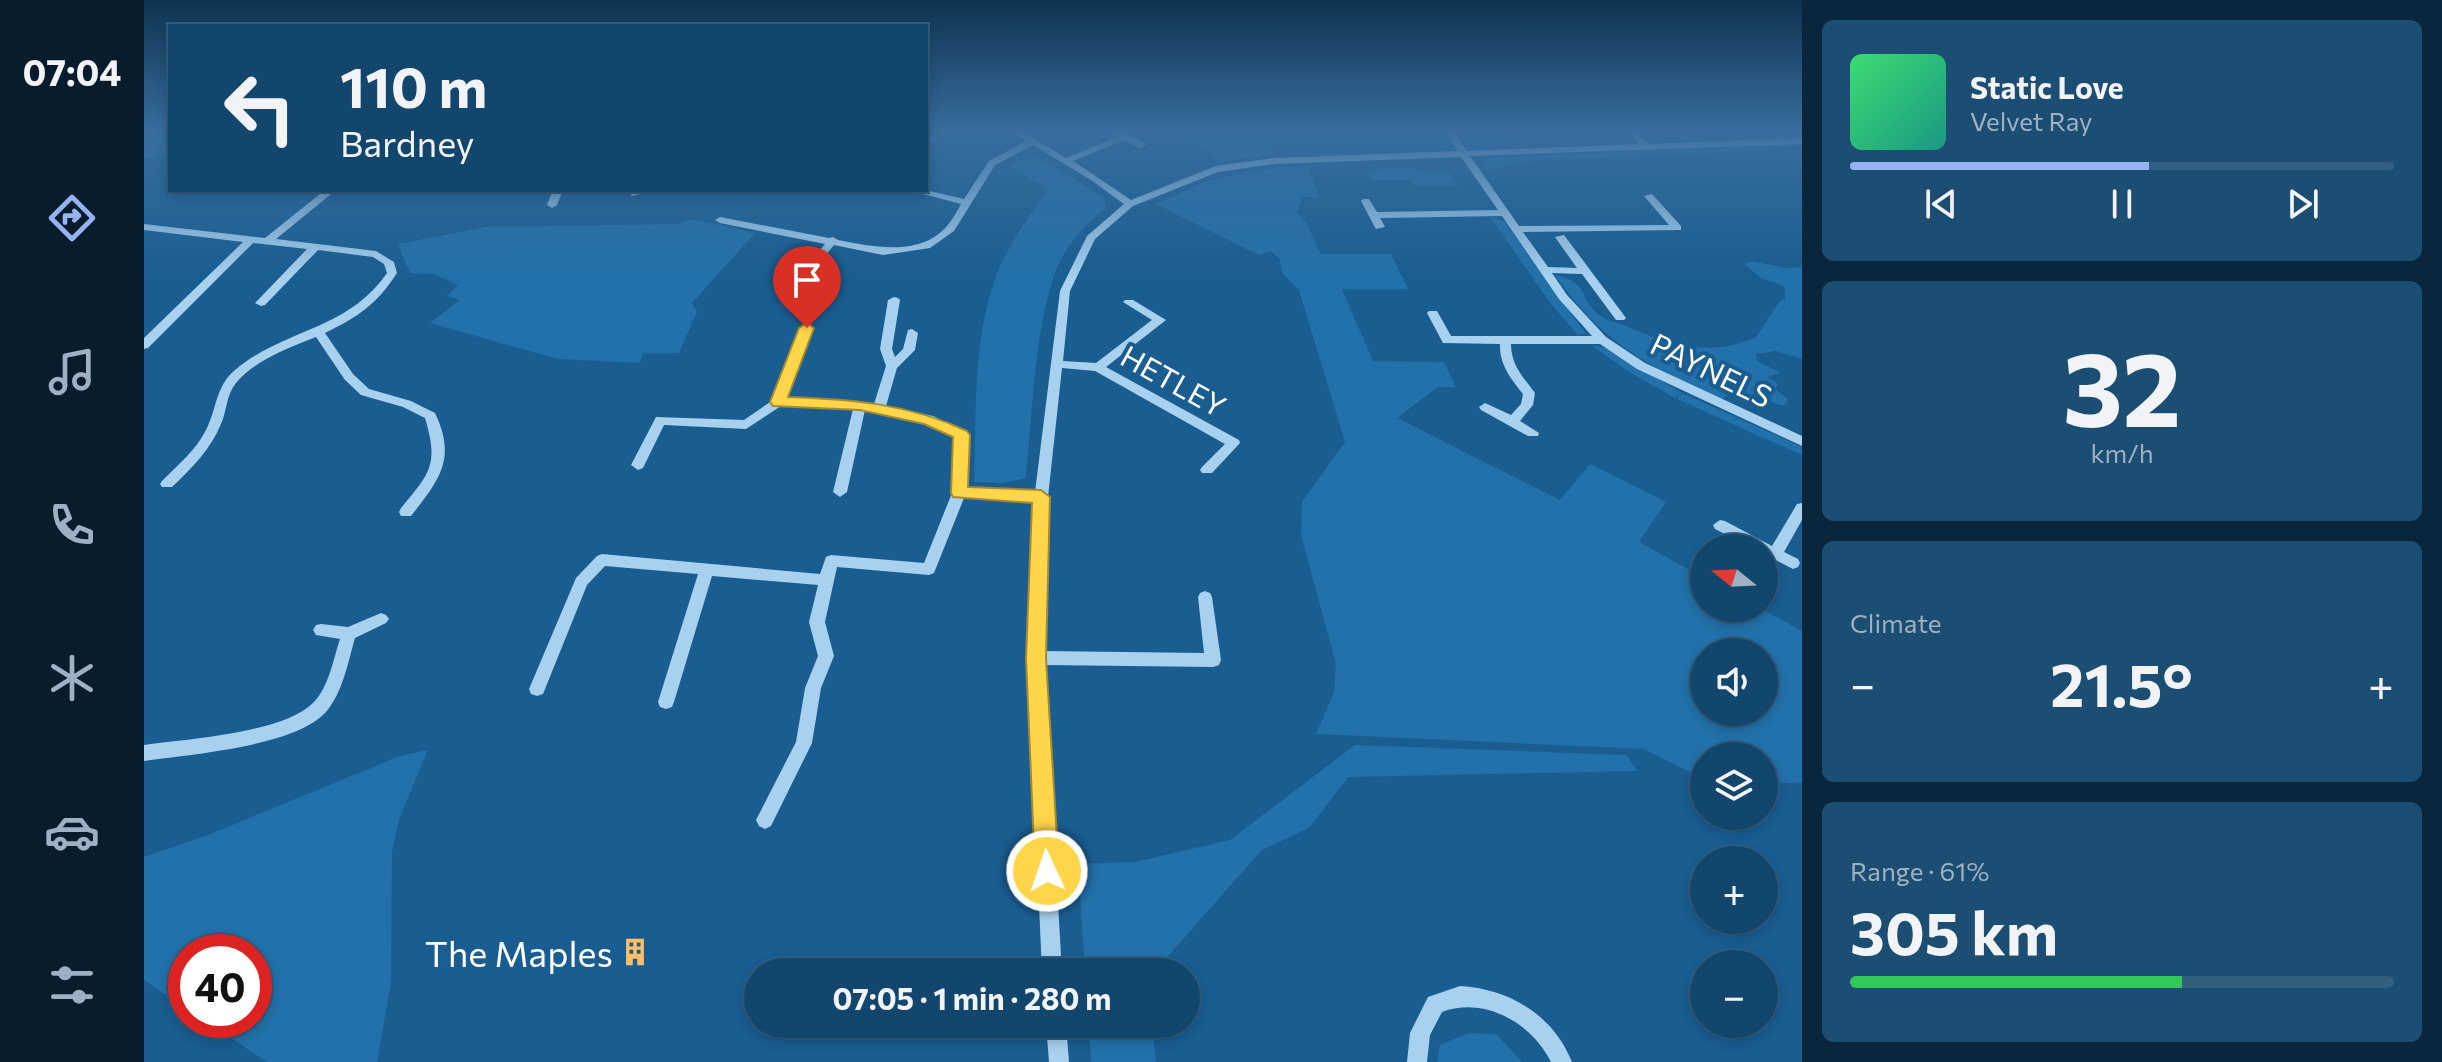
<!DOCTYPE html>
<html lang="en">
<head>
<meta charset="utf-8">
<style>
	:root { --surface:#13466d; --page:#1c4d72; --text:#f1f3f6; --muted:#9db1c2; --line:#325e80; --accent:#95b2f1 }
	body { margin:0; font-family:Commissioner,sans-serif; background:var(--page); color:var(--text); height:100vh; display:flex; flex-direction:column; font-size:30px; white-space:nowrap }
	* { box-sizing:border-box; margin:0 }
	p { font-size:26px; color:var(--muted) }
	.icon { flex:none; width:44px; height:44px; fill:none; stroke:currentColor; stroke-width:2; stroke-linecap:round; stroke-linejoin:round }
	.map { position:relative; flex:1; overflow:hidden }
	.sheet { display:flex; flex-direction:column; gap:20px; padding:20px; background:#0a263c; width:640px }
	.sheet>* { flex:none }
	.guide { position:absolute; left:24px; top:24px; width:760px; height:168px; border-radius:0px; box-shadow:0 4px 12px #0003,0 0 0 2px var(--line); background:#13466d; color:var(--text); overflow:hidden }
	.needle { width:52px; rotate:288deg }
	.fabs { position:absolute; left:1546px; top:534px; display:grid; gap:16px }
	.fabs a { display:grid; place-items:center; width:88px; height:88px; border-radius:50%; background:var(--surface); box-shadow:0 4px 12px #0003,0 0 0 2px var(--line); font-size:40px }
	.speed { position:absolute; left:24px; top:934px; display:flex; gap:16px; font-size:40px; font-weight:700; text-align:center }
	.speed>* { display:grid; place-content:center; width:104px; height:104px; border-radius:50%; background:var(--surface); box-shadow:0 4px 12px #0003,0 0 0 2px var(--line); line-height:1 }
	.speed .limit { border:12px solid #d22; background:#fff; color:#111 }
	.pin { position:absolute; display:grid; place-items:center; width:68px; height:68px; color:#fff; margin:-82px -34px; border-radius:50% 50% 50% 0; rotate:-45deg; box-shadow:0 0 8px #0007 }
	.pin .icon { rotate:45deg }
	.me { position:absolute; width:88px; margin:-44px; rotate:357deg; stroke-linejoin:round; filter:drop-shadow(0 0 6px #0008) }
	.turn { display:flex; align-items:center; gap:28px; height:168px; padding:0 40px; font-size:36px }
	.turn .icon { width:104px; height:104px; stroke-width:2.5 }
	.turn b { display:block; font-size:56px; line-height:68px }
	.big { font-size:60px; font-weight:700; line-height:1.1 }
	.sheet .tile { flex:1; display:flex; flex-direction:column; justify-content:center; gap:12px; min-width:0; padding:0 28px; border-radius:12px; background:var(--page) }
	.sheet .dial { align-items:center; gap:0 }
	.dial b { font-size:104px; line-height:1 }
	.song { display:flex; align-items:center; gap:24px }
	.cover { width:96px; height:96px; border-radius:12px; background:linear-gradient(135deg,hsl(140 70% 55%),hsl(170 70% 35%)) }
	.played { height:8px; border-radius:4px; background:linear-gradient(90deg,var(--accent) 55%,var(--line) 55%) }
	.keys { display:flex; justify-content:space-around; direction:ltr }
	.heat { display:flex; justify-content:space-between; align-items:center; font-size:44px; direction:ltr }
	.charge { height:12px; border-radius:6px; background:linear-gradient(90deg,#34c759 61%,var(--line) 0) }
	.trip { position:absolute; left:600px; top:958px; width:456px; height:80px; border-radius:40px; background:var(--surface); box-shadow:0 4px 12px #0003,0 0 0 2px var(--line); font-weight:700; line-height:80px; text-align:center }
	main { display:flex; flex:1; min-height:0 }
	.dock { display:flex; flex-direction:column; width:144px; justify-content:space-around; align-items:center; background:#081c2c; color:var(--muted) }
	.dock .icon { width:56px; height:56px }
	.dock .selected { color:var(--accent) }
	.dock b { font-size:36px; color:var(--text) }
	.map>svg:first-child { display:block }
	.green { fill:#2271aa; fill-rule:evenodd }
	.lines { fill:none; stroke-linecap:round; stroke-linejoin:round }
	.minor { fill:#a8d1ef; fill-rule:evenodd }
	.route { fill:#ffd54a; stroke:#a68a30; stroke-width:2 }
	.labels { text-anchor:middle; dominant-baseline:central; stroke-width:8; stroke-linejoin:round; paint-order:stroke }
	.street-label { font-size:30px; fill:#fff; stroke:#195d91 }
	.near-poi-label { font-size:36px; fill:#fff; stroke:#195d91; text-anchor:end }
</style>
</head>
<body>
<main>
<nav class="dock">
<b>07:04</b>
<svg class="icon selected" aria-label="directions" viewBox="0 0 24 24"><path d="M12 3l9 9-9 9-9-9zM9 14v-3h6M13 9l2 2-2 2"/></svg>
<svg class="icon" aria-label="music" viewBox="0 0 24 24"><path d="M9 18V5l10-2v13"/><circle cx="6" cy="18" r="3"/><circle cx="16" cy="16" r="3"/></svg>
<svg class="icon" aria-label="phone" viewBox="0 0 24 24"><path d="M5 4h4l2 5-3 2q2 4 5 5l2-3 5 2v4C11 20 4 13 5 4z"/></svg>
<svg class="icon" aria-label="climate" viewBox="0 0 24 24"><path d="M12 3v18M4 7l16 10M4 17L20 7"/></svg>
<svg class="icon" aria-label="car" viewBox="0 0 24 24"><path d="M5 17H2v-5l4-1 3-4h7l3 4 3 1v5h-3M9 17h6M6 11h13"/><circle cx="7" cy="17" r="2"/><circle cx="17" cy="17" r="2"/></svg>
<svg class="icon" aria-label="filters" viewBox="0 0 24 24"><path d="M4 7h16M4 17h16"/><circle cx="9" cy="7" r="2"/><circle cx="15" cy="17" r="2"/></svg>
</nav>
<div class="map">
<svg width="1658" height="1062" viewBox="0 0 1658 1062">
	<rect width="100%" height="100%" fill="#195d91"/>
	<!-- green -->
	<g class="green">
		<polygon points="0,132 26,132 26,152 16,159 0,158"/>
		<polygon points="1043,132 1120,132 1131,154 1075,162 1049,141"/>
		<path d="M 1658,143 L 1658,146 L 1603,152 L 1384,161 L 1385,164 C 1369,164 1356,169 1341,169 L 1338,166 L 1346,158 Z"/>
		<path d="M 890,155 L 960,197 L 962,208 C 942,223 926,241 915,264 C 891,315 888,420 882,478 L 860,483 L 830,482 C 833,416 828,348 849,285 C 860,249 884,218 905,189 L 865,166 Z"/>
		<path d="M 1136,167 L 1164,167 L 1175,197 L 1158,197 L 1153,212 L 1163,224 L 1177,254 L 1247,254 L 1264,289 L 1198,289 L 1229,361 L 1300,362 L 1312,387 L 1294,387 L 1253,418 L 1416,500 L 1446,464 L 1522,502 L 1495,542 L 1560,578 L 1560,608 L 1616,608 L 1658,631 L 1658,783 L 1620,783 L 1620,756 L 1560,756 L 1560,779 L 1500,749 L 1172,734 L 1190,692 L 1192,664 L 1157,535 L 1158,502 L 1201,442 L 1155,290 L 1139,274 L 1135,258 L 1126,251 L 1115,255 L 1012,204 L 1066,180 ZM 1560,652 L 1620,652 L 1620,712 L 1560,712 Z"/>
		<polygon points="1271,167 1273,170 1305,172 1315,185 1268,185 1265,180 1227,180 1221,170"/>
		<polygon points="1346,217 1360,221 1442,334 1434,335 1407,304"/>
		<polygon points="548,219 611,233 548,303 553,312 535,353 499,353 496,363 414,359 286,323 316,300 303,296 314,285 290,274 266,273 254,244 341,227 534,224"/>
		<path d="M 1607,261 L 1642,268 L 1658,267 L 1658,359 L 1632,351 L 1612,354 L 1613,361 L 1637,373 L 1623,377 L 1634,384 L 1631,389 L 1644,399 L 1640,406 L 1589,392 L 1577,400 C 1505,367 1457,342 1411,275 C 1446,283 1434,296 1454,314 C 1462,321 1473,322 1482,326 C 1526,345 1566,358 1612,337 L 1635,302 L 1641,299 L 1641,287 L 1616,277 L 1600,264 Z"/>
		<polygon points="1447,345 1462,348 1538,393 1658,447 1658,455 1533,399 1536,394 1531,398 1485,372"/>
		<polygon points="1211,745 1483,755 1493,771 1204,777 1166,827 1118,850 1010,972 941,972 934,864 991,862 1086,840"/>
		<polygon points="284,750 255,819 248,852 247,982 233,1062 123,1062 60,1020 110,1020 110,952 42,952 42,1008 0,980 0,857 64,835 256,756"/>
		<polygon points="945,1024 1008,1024 1012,1062 947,1062"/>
		<polygon points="1324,1033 1352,1034 1378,1062 1293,1062 1296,1045"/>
	</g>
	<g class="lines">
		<!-- minor -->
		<g class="minor">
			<path d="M 869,132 L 879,132 L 922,158 L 973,137 L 967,132 L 977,132 L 1000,143 L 1002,145 L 997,148 L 980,140 L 929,161 L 987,200 L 1072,166 L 1130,158 L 1314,151 L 1301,132 L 1309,132 L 1323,151 L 1495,144 L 1484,132 L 1493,132 L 1505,144 L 1658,138 L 1658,144 L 1326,156 L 1375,226 L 1525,225 L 1500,196 L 1508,194 L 1537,226 L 1537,230 L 1379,232 L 1404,267 L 1433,268 L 1411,237 L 1420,235 L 1482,318 L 1480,320 L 1472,320 L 1438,274 L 1408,273 L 1423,295 L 1462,337 L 1501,363 L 1658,436 L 1658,446 L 1493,369 L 1456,344 L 1367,344 C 1367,365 1379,377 1391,393 L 1389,405 L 1376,421 L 1395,433 L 1394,436 L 1384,436 L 1337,410 L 1335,407 L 1341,403 L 1367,415 L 1377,404 L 1379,394 C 1367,379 1355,364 1356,344 L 1299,343 L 1283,313 L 1285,311 L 1293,311 L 1307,336 L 1448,336 L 1415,299 L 1358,216 L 1236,218 L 1241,227 L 1232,229 L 1217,201 L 1219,199 L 1225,199 L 1233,212 L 1354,210 L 1317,157 L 1130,164 L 1074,172 L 989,206 L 951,239 L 926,291 L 919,361 L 952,363 L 1008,320 L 979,302 L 981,300 L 989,300 L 1022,320 L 962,367 L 1095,440 L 1096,443 L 1068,473 L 1058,473 L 1056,470 L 1058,467 L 1081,444 L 951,371 L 918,368 L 904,497 L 900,651 L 1060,653 L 1054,597 L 1056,593 L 1061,591 L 1066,593 L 1068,597 L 1077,660 L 1075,665 L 1069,667 L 900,665 L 918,972 L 898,972 L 884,658 L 890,502 L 820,498 L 790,573 L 785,575 L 693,567 L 681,622 L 690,656 L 677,688 L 668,743 L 627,826 L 621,829 L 615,826 L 612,820 L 652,742 L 661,688 L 674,656 L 665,622 L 674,585 L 568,576 L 530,702 L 528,707 L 522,709 L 516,707 L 514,702 L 554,574 L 461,566 L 443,585 L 399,694 L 393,696 L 387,694 L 385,689 L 432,578 L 453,556 L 458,554 L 676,574 L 682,557 L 687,555 L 780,563 L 808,493 L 811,437 L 782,423 L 721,410 L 703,492 L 696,497 L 689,492 L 709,409 L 637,406 L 602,429 L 520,425 L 499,468 L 494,470 L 487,465 L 512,417 L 600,420 L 629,400 L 659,325 L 663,324 L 669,328 L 642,398 L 716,401 L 730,404 L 742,366 L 736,349 L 744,300 L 750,297 L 754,298 L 756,300 L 748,349 L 751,357 L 759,349 L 764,330 L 768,329 L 774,333 L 771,350 L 753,368 L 742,406 L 789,416 L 823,432 L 824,435 L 822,488 L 891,492 L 916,291 L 943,236 L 980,204 L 947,180 L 889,145 L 851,165 L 810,231 L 786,248 L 739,255 L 690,245 L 668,272 L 664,273 L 659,270 L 681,244 L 576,223 L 571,220 L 576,217 L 685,238 L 689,237 L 694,240 C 730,247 776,257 803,226 C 809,219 813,211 817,204 L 764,190 L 782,190 L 820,199 L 845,161 L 882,141 Z"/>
			<polygon points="782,135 792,137 793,139 789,142 782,141"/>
			<path d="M 181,190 L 192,190 L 132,239 L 232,251 L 250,262 L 253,273 C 233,304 214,317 181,333 L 209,374 L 225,389 L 267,401 L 291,413 C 313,459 295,480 267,516 L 257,516 L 255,512 L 257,508 C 286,473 295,465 281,418 L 259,407 L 217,395 L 201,380 L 172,337 C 144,348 111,360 92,383 C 82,395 83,411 77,424 C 67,449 47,469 28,487 L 18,487 L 16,484 L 18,481 C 34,465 52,450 62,430 C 73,409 71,387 91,370 C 141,328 203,331 243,273 L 240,264 L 229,257 L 174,250 L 121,305 L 117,306 L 111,303 L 113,301 L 163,249 L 109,243 L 4,348 L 0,349 L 0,338 L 99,242 L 0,230 L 0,224 L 121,238 Z"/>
			<polygon points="409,190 419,190 413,205 408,208 403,205"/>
			<polygon points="482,190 492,190 496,194 488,196"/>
			<polygon points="1658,503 1658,520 1640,552 1654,559 1656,563 1654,567 1649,569 1620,554 1620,548 1608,548 1571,529 1569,525 1576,520 1581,521 1628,546 1653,504"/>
			<path d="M 237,613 L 242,615 L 245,619 L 242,623 L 211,638 C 204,662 199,692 182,712 C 150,747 46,754 0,761 L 0,745 C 43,739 139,733 169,703 C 185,687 189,660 196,639 L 172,635 L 169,630 L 172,625 L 177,624 L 204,627 Z"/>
			<path d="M 1316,986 C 1366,989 1409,1015 1428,1062 L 1407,1062 C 1388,1023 1340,996 1298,1012 L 1286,1035 L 1283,1062 L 1263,1062 L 1266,1033 L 1284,997 Z"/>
			<polygon points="902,1024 922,1024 925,1062 905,1062"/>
		</g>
	</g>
	<!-- sky -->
	<linearGradient id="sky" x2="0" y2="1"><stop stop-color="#0e3350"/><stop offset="0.47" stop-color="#386d9d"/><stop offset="1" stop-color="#386d9d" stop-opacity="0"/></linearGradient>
	<rect width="1658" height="280" fill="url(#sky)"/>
	<!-- route -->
	<path class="route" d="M 663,323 L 670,328 L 644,397 C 707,399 766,404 823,431 L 826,435 L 824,487 L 897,490 L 906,497 L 902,658 L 915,871 L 912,880 L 903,883 L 895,880 L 891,871 L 882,658 L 888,503 L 809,497 L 807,493 L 809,437 L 780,424 L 716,410 L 629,406 L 626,402 L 655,328 Z"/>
	<!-- icons -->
	<defs>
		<symbol id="building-bare" viewBox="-9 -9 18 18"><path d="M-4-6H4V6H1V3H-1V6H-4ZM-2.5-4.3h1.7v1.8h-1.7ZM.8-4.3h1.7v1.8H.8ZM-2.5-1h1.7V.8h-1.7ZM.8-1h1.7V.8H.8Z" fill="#ffbf66" stroke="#195d91" stroke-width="2.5" paint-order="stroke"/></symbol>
	</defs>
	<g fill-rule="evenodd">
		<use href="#building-bare" x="471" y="932" width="40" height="40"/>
	</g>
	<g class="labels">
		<!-- street labels -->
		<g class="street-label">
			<text transform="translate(1568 369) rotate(26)">PAYNELS</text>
			<text transform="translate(1030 380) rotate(29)">HETLEY</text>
		</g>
		<!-- near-poi labels -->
		<g class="near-poi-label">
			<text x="469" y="952">The Maples</text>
		</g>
	</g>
</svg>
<div class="fabs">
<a><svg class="needle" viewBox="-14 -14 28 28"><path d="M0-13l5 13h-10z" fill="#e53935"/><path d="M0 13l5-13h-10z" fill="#9db1c2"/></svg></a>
<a><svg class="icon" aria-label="sound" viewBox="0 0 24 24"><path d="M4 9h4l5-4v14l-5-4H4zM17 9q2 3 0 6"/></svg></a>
<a><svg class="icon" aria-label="layers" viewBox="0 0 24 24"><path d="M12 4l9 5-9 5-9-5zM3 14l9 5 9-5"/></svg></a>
<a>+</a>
<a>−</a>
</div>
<div class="speed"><div class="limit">40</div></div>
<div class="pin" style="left:663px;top:328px;background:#d93025"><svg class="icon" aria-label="arrive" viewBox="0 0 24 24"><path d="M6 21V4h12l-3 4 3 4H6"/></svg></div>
<svg class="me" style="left:903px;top:871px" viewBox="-20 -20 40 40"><circle r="17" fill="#ffd54a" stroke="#fff" stroke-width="3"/><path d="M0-11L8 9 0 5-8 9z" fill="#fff"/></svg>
<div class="trip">07:05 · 1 min · 280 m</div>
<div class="guide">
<div class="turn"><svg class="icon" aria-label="left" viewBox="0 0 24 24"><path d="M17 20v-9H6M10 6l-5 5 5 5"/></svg><div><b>110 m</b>Bardney</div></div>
</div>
</div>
<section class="sheet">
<div class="tile">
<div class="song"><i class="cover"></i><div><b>Static Love</b><p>Velvet Ray</p></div></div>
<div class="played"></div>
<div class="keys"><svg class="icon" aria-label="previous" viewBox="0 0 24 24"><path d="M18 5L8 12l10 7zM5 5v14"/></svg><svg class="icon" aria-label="pause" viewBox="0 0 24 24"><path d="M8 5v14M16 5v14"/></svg><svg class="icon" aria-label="next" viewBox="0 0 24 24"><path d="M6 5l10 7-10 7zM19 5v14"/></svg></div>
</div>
<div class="tile dial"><b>32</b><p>km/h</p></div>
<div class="tile"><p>Climate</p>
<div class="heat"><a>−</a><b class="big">21.5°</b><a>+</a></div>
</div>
<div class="tile"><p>Range · 61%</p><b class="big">305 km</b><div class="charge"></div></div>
</section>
</main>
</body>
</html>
